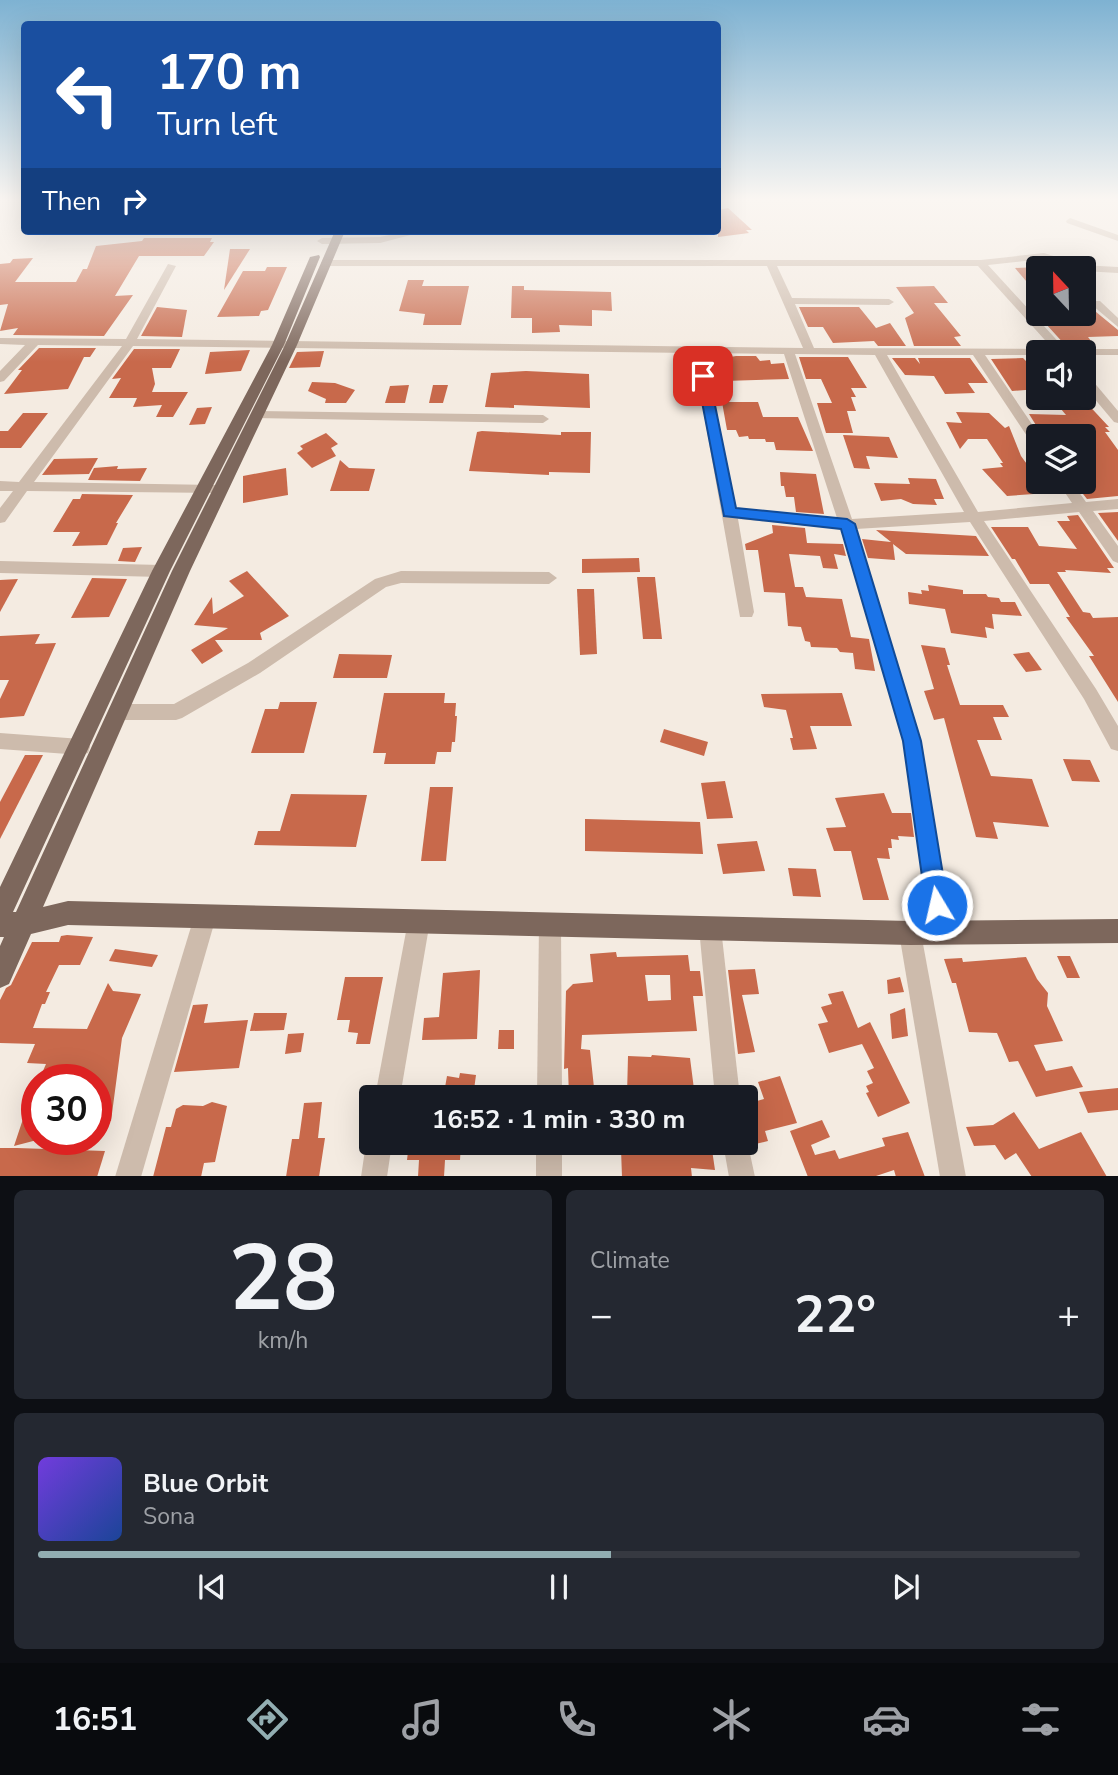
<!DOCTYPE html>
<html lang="en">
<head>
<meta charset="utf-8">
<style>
	:root { --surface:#171b24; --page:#242831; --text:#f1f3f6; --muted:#9ea1a6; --line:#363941; --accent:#92aeb2 }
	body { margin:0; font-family:"Nunito Sans",sans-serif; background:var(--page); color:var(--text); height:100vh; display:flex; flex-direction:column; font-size:26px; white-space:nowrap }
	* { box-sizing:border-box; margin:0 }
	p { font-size:23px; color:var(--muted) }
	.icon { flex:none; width:38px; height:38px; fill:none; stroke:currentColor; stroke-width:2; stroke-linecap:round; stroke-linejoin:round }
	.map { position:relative; height:1176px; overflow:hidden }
	.drawer { display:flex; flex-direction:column; gap:14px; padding:14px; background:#0d0f14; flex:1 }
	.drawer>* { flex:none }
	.hud { position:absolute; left:21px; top:21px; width:700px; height:214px; border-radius:7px; box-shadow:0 7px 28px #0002; background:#1a4fa0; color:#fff; overflow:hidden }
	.needle { width:46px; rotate:338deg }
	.tools { position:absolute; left:1026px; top:256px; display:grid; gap:14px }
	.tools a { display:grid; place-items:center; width:70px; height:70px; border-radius:7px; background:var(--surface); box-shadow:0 7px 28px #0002; font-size:35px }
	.speed { position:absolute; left:21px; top:1064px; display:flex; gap:14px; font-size:35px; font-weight:700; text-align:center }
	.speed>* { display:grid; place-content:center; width:91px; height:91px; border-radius:50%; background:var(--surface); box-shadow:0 7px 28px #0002; line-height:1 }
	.speed .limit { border:10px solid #d22; background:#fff; color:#111 }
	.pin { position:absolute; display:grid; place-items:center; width:60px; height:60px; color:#fff; margin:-30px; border-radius:14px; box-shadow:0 4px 10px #0006 }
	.me { position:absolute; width:77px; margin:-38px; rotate:351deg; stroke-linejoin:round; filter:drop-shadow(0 0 5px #0008) }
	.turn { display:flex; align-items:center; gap:24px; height:147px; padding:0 21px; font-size:32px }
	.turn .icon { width:91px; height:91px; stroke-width:2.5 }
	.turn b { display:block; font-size:49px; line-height:60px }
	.then { display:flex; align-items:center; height:66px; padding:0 21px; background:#0003; gap:14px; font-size:26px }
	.big { font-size:52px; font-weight:700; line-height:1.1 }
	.drawer .widget { flex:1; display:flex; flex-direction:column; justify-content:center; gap:10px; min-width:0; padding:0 24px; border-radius:10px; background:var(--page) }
	.drawer .dial { align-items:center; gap:0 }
	.dial b { font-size:91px; line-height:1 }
	.song { display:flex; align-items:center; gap:21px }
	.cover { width:84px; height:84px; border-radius:10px; background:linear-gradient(135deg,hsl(260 70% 55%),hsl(220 70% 35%)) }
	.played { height:7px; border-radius:4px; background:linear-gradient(90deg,var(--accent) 55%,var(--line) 55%) }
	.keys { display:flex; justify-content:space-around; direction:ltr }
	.heat { display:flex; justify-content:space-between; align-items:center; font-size:38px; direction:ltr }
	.drawer .tiles { flex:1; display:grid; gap:14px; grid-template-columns:1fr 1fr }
	.widget:last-child { grid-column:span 2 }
	.trip { position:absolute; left:359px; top:1085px; width:399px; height:70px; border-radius:7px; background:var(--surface); box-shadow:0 7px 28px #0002; font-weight:700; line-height:70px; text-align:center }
	.tab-bar { display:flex; height:112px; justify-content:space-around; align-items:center; background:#090b0e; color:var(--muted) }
	.tab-bar .icon { width:49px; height:49px }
	.tab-bar .on { color:var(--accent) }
	.tab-bar b { font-size:32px; color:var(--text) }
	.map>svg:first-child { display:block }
	.building { fill:#c8694b; fill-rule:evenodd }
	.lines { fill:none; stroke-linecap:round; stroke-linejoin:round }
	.minor { fill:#cdbbac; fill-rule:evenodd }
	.major { fill:#7d675c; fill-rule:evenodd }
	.route { fill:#1a73e8; stroke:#114b97; stroke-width:2 }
</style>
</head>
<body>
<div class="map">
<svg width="1118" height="1177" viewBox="0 0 1118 1177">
	<rect width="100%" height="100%" fill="#f4ebe1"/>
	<!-- building -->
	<g class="building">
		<polygon points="728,208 752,230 746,230 749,233 718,237 718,210"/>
		<polygon points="144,238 212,238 210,242 214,242 204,256 139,256 115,296 133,295 104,336 13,335 18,328 0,331 8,304 0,305 0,264 10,263 13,259 33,258 15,282 76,282 83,269 87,269 96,246 142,241"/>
		<polygon points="230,249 250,249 224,290"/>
		<polygon points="267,267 287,267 268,310 261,311 259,316 217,317 243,271 265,271"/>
		<polygon points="1015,268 1038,267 1038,295"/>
		<polygon points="408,280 424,280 422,286 469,286 461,325 423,325 425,314 399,311"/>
		<polygon points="512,286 524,286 524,290 611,292 612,311 592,310 592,326 559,325 560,332 532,333 532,318 511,318"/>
		<polygon points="934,286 948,303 934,303 961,336 954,337 961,346 914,346 905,318 914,313 896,287"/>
		<polygon points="1083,303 1089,303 1090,307 1118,330 1118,336 1088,337 1094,345 1066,346 1036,313 1083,313"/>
		<polygon points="157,307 187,310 182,337 141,336"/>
		<polygon points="799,307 859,307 876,328 890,323 906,346 878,346 874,341 833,343 823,327 808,327"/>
		<polygon points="39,348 96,348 90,357 84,357 68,389 4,394 22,370 18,370"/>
		<polygon points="134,349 180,349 171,368 152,368 155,384 152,392 188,392 173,417 156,417 162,405 133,407 137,398 109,398 121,378 112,379"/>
		<polygon points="250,350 241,371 205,374 210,352"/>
		<polygon points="324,351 320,367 289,368 297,352"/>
		<polygon points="736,356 756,356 760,361 770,360 771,364 784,363 789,379 724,381 718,359"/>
		<polygon points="799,357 848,357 867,388 851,388 856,397 851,397 856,411 847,411 853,433 826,433 817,403 832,403 821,379 806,379"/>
		<polygon points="892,358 915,358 920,364 918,358 970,358 988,383 968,383 975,393 945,394 934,376 905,375"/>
		<polygon points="1023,358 1032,367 1038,367 1038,389 1012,391 991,359"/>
		<polygon points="526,371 589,374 590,408 514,405 514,408 485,407 491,373"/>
		<polygon points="312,382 335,383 355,390 346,403 325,403 326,399 308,391"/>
		<polygon points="409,385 405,403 385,403 390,386"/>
		<polygon points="433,385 448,385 443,403 429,403"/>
		<polygon points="1051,397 1083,399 1109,427 1105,427 1110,432 1105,432 1118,450 1118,496 1087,499 1083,494 1083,436 1042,434 1039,430 1029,414 1066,415"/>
		<polygon points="722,402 758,402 763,417 798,417 813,451 776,450 774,442 766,442 765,439 749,439 748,436 739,437 736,430 727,430"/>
		<polygon points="212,407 205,424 189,425 197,408"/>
		<polygon points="956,412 989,413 1005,428 1009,426 1021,456 1048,493 1007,496 982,469 1003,467 1000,463 1003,463 987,439 968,439 960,449 946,422 962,423"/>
		<polygon points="23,413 48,413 21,448 0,448 0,431 8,431"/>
		<polygon points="482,431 561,435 561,432 591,432 590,473 549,472 549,475 469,471 477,432"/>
		<polygon points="326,433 338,444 331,448 336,456 312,468 297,453 303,449 300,446"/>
		<polygon points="843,435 889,437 898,458 866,456 870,469 854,468"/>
		<polygon points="98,458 89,474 42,475 54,459"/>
		<polygon points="340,460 349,468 375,469 369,491 330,491"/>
		<polygon points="118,466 117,469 147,468 140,481 88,480 94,468"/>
		<polygon points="286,468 288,495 243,503 243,476"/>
		<polygon points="780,472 816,474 824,514 796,512 794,497 786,497 784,486 781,486"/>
		<polygon points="908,478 936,479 944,499 934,499 937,505 913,504 901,499 881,501 874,483 910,484"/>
		<polygon points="82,494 133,495 116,523 118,523 107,545 72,546 80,532 53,532 73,499 80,499"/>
		<polygon points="1118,512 1118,541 1098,513"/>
		<polygon points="1078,515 1114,568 1107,568 1111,573 1065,570 1066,572 1057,572 1083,612 1090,613 1093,618 1118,617 1118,702 1089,656 1094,656 1066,617 1070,617 1049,584 1030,584 1015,559 1012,559 991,527 1028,527 1039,546 1077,549 1057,521 1070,521 1067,516"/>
		<polygon points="772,525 805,528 807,543 843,544 846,556 834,554 838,569 823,568 820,556 789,554 795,587 803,587 806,597 842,599 851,637 869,639 875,671 855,669 853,653 840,652 837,648 811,647 810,642 805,641 801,627 788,626 785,593 764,592 758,550 746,550 745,544 773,533"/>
		<polygon points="876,530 976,536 989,556 906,554 893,544 895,560 868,558 862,539 891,542"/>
		<polygon points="142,547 135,562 118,561 123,548"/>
		<polygon points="639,558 640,572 582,573 582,559"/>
		<polygon points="247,571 289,616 260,633 262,640 215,640 223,651 202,664 191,650 228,628 194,625 212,597 213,614 244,596 229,581"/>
		<polygon points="637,577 655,577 662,639 643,639"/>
		<polygon points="92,578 127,579 109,617 71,618"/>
		<polygon points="18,579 0,612 0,580"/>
		<polygon points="928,585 963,590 963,594 986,594 988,597 999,598 1001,602 1015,602 1022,616 992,614 994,629 985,627 987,638 951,633 945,609 909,604 908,592 922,594 921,590 929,591"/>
		<polygon points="577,589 594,589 597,654 580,655"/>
		<polygon points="40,634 35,644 56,643 24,716 0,718 0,699 9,680 0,680 0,636"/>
		<polygon points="921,645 945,648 950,665 947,665 960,705 1003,705 1009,717 993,717 1002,740 977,740 991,776 1032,779 1049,827 993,822 998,839 976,837 944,718 934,720 924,691 934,689"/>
		<polygon points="1029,652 1042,670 1026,672 1013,654"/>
		<polygon points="339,654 392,655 387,678 333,678"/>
		<polygon points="384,693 445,693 444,703 456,703 455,716 457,716 455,742 452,742 451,752 437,752 435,764 384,764 386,753 373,753"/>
		<polygon points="842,693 852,726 810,726 817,749 793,750 790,738 793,738 786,710 764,707 761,694"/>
		<polygon points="280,702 317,702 304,753 251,753 265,709 278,709"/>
		<polygon points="664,729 708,742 704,756 660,742"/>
		<polygon points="25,755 43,755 0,839 0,802"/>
		<polygon points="1063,759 1090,760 1100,782 1072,781"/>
		<polygon points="725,781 733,818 707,819 701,783"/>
		<polygon points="430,787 453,787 446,861 421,861"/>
		<polygon points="884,793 892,813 911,813 914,837 898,836 899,840 891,839 892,848 888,848 890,859 877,858 889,900 863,900 851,851 834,851 826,828 846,827 835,798"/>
		<polygon points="291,794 367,795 356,847 254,845 258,831 280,831"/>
		<polygon points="585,819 700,822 703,854 585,851"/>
		<polygon points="757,841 765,871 723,874 717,844"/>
		<polygon points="788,868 816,869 821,897 793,896"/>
		<polygon points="67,935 93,937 80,965 59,965 46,992 50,992 45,1004 42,1004 33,1028 87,1029 108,983 113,991 141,994 122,1038 111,1121 96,1124 96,1080 39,1080 46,1064 27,1063 35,1044 0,1043 0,1000 6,988 11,985 32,942 59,942 61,936"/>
		<polygon points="115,949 158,955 152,967 109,961"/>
		<path d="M 616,952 L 617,957 L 688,955 L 690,971 L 700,971 L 703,996 L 693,996 L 697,1031 L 582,1035 L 581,1049 L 590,1050 L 595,1097 L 569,1097 L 568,1068 L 564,1069 L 566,991 L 573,984 L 593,982 L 590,954 ZM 645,975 L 670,975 L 671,1000 L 648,1001 Z"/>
		<polygon points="1057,956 1070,956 1080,978 1067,978"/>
		<polygon points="1026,957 1037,979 1048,993 1047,1006 1063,1041 1034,1045 1046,1071 1072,1066 1083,1087 1036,1097 1018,1061 1009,1062 997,1033 969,1032 956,983 952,983 944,959 962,958 963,962"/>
		<polygon points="755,969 759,994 742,995 755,1052 738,1054 728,970"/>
		<polygon points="480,970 477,1039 422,1040 424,1018 439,1017 443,973"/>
		<polygon points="345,977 383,977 370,1044 356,1044 358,1033 348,1032 350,1020 337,1020"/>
		<polygon points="900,977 904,992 888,994 887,980"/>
		<polygon points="843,991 858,1028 870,1022 910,1103 878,1117 866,1093 869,1092 866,1086 873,1083 867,1071 874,1068 862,1044 829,1053 818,1024 828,1022 821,1007 832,1004 828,994"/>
		<polygon points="208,1004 204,1023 248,1020 239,1068 174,1072 193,1005"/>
		<polygon points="905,1008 908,1036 892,1039 890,1014"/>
		<polygon points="254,1013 287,1013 284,1030 250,1031"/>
		<polygon points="499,1030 514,1030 514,1049 498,1049"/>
		<polygon points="304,1033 301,1052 285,1054 288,1034"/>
		<polygon points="652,1055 690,1058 695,1097 627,1095 628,1056 651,1057"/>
		<polygon points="460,1073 476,1075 473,1097 444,1093 447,1076 459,1078"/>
		<polygon points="780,1076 797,1123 765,1131 768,1141 751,1145 746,1130 746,1104 764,1099 758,1082"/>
		<polygon points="1118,1088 1118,1110 1088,1113 1079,1092"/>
		<polygon points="37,1094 37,1140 14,1146 23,1119"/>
		<polygon points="212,1102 227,1106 215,1162 204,1163 201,1177 153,1177 166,1127 171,1127 176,1109 183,1105 203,1106"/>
		<polygon points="322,1102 318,1138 325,1138 319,1177 286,1177 292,1139 299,1139 304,1103"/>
		<polygon points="1014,1112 1039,1149 1081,1132 1107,1177 1032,1177 1016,1153 1005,1160 995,1145 974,1146 966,1127 993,1125"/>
		<polygon points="822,1120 830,1137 811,1145 815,1155 835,1150 839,1159 885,1146 882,1138 908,1132 925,1177 896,1177 894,1170 873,1177 808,1177 790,1131"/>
		<polygon points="409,1143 461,1143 460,1160 445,1160 444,1177 418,1177 419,1160 407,1160"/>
		<polygon points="651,1143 711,1143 715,1170 691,1168 692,1177 622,1177 621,1149 651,1149"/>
		<polygon points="0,1148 17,1148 105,1151 97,1177 0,1177"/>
	</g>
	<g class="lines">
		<!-- minor -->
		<g class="minor">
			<polygon points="1070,218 1118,235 1118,241 1067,223 1066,221"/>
			<polygon points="408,231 426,231 380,243 322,244 317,241 322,238 380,237"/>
			<path d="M 1044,253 L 1082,265 L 1118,267 L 1118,273 L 1083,271 L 1083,268 L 1070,268 L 1043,259 L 988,265 L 1065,349 L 1118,349 L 1118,355 L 1083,355 L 1083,352 L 1038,352 L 1038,355 L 985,355 L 1040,436 L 1038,436 L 1038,446 L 1033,445 L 973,355 L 887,355 L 978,512 L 1072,503 L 1057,481 L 1071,481 L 1086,502 L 1118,499 L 1118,509 L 1093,511 L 1118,546 L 1118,563 L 1113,561 L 1079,512 L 984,521 L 1096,689 L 1118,726 L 1118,751 L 1111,749 L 1084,699 L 970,522 L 856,529 L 921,741 L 952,932 L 949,940 L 941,943 L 933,940 L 930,932 L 903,741 L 841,529 L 738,519 L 754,612 L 752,617 L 740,617 L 693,353 L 133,346 L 34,482 L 215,485 L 220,487 L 222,490 L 220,493 L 27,491 L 5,522 L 0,523 L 0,508 L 13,491 L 0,491 L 0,481 L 19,482 L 122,346 L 38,345 L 4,381 L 0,382 L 0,371 L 25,345 L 0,344 L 0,338 L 126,339 L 168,264 L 176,266 L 137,339 L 803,348 L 767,266 L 326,266 L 321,263 L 326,260 L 981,260 ZM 777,266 L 978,266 L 1053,349 L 814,348 L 795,304 L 889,305 L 894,302 L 889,299 L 792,298 ZM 705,353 L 784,354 L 837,518 L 736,509 ZM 795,354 L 875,355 L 964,512 L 852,519 Z"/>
			<polygon points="1092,301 1100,301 1118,318 1118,327 1092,305"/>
			<polygon points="1083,374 1087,374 1118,411 1118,423 1114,422 1083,385"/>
			<polygon points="258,411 543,415 549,419 543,423 254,418 254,412"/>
			<polygon points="0,561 161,565 169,571 161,577 0,573"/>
			<polygon points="401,571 549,572 557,578 549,584 401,583 386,587 260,673 182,718 176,720 117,720 111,718 108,712 111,706 117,704 174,704 248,663 375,579"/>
			<polygon points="0,733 81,739 88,741 90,747 88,753 81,755 0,749"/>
			<polygon points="205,906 213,909 216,917 141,1177 115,1177 194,917 197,909"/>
			<polygon points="419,910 427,913 430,921 400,1097 375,1097 408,921 411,913"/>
			<polygon points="550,913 558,916 561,924 562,1097 537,1097 539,924 542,916"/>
			<polygon points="710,917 718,920 721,928 740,1097 715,1097 699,928 702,920"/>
			<polygon points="910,922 918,925 921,933 966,1177 940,1177 899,933 902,925"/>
			<polygon points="371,1133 371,1143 392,1143 387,1177 361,1177 366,1143"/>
			<polygon points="746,1135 755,1177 729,1177 723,1143 746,1143"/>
			<rect x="536" y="1143" width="26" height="34"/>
		</g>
		<!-- major -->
		<polygon class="major" points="335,231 345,231 297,345 190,571 43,907 68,901 910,921 1118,919 1118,943 910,945 68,925 31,934 9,984 0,988 0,946 4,937 0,937 0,887 152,571 272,345 310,257 319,255 320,257 284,345 170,571 13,912 16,912 172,571 285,345"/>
	</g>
	<!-- sky -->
	<linearGradient id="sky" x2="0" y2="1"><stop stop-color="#7eb2d2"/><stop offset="0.55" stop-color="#faf6f2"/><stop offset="1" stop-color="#faf6f2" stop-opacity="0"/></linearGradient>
	<rect width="1118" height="362" fill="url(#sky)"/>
	<!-- route -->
	<polygon class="route" points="703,373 709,376 736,508 847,519 855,524 921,741 948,905 944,913 937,916 929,913 926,905 903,741 841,529 724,516 697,376"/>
</svg>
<div class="tools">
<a><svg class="needle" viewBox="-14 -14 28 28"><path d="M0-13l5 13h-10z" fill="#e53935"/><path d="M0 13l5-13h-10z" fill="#9ea1a6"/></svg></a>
<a><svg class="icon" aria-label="sound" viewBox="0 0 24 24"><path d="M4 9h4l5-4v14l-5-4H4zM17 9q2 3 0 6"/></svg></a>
<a><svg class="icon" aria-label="layers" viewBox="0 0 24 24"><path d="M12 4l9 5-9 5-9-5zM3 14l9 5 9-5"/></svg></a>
</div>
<div class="speed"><div class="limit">30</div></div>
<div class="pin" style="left:703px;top:376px;background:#d93025"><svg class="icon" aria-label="arrive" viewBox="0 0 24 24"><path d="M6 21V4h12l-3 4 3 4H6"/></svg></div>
<svg class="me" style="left:937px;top:905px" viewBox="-20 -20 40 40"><circle r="17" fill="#1a73e8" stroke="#fff" stroke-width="3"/><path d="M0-11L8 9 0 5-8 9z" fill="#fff"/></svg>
<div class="trip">16:52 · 1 min · 330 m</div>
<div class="hud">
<div class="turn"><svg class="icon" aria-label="left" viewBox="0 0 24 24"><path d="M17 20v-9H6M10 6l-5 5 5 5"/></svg><div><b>170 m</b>Turn left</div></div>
<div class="then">Then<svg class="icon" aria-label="right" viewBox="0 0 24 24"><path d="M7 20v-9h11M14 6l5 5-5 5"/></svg></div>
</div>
</div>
<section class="drawer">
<div class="tiles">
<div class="widget dial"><b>28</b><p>km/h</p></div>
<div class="widget"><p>Climate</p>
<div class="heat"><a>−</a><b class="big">22°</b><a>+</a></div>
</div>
<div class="widget">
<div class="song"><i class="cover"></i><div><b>Blue Orbit</b><p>Sona</p></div></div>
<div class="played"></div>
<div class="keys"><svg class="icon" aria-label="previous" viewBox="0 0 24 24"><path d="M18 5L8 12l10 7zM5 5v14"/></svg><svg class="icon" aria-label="pause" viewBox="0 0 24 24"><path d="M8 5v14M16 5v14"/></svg><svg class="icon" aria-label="next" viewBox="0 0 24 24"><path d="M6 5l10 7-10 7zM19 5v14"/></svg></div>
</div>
</div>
</section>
<nav class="tab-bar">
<b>16:51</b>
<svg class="icon on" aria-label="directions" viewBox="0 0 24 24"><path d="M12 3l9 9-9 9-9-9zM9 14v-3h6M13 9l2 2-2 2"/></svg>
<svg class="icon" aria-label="music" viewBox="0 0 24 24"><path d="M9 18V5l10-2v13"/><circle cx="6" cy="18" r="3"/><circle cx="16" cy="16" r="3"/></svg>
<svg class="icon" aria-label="phone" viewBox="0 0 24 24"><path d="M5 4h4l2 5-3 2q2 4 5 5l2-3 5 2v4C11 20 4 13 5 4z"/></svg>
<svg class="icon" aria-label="climate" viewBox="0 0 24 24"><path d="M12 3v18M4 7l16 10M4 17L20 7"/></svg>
<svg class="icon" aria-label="car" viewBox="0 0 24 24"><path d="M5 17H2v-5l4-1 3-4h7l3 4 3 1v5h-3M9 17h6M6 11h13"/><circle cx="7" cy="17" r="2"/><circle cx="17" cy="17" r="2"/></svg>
<svg class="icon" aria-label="filters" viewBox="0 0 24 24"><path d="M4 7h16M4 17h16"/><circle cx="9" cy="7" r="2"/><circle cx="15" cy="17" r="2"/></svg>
</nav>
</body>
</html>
